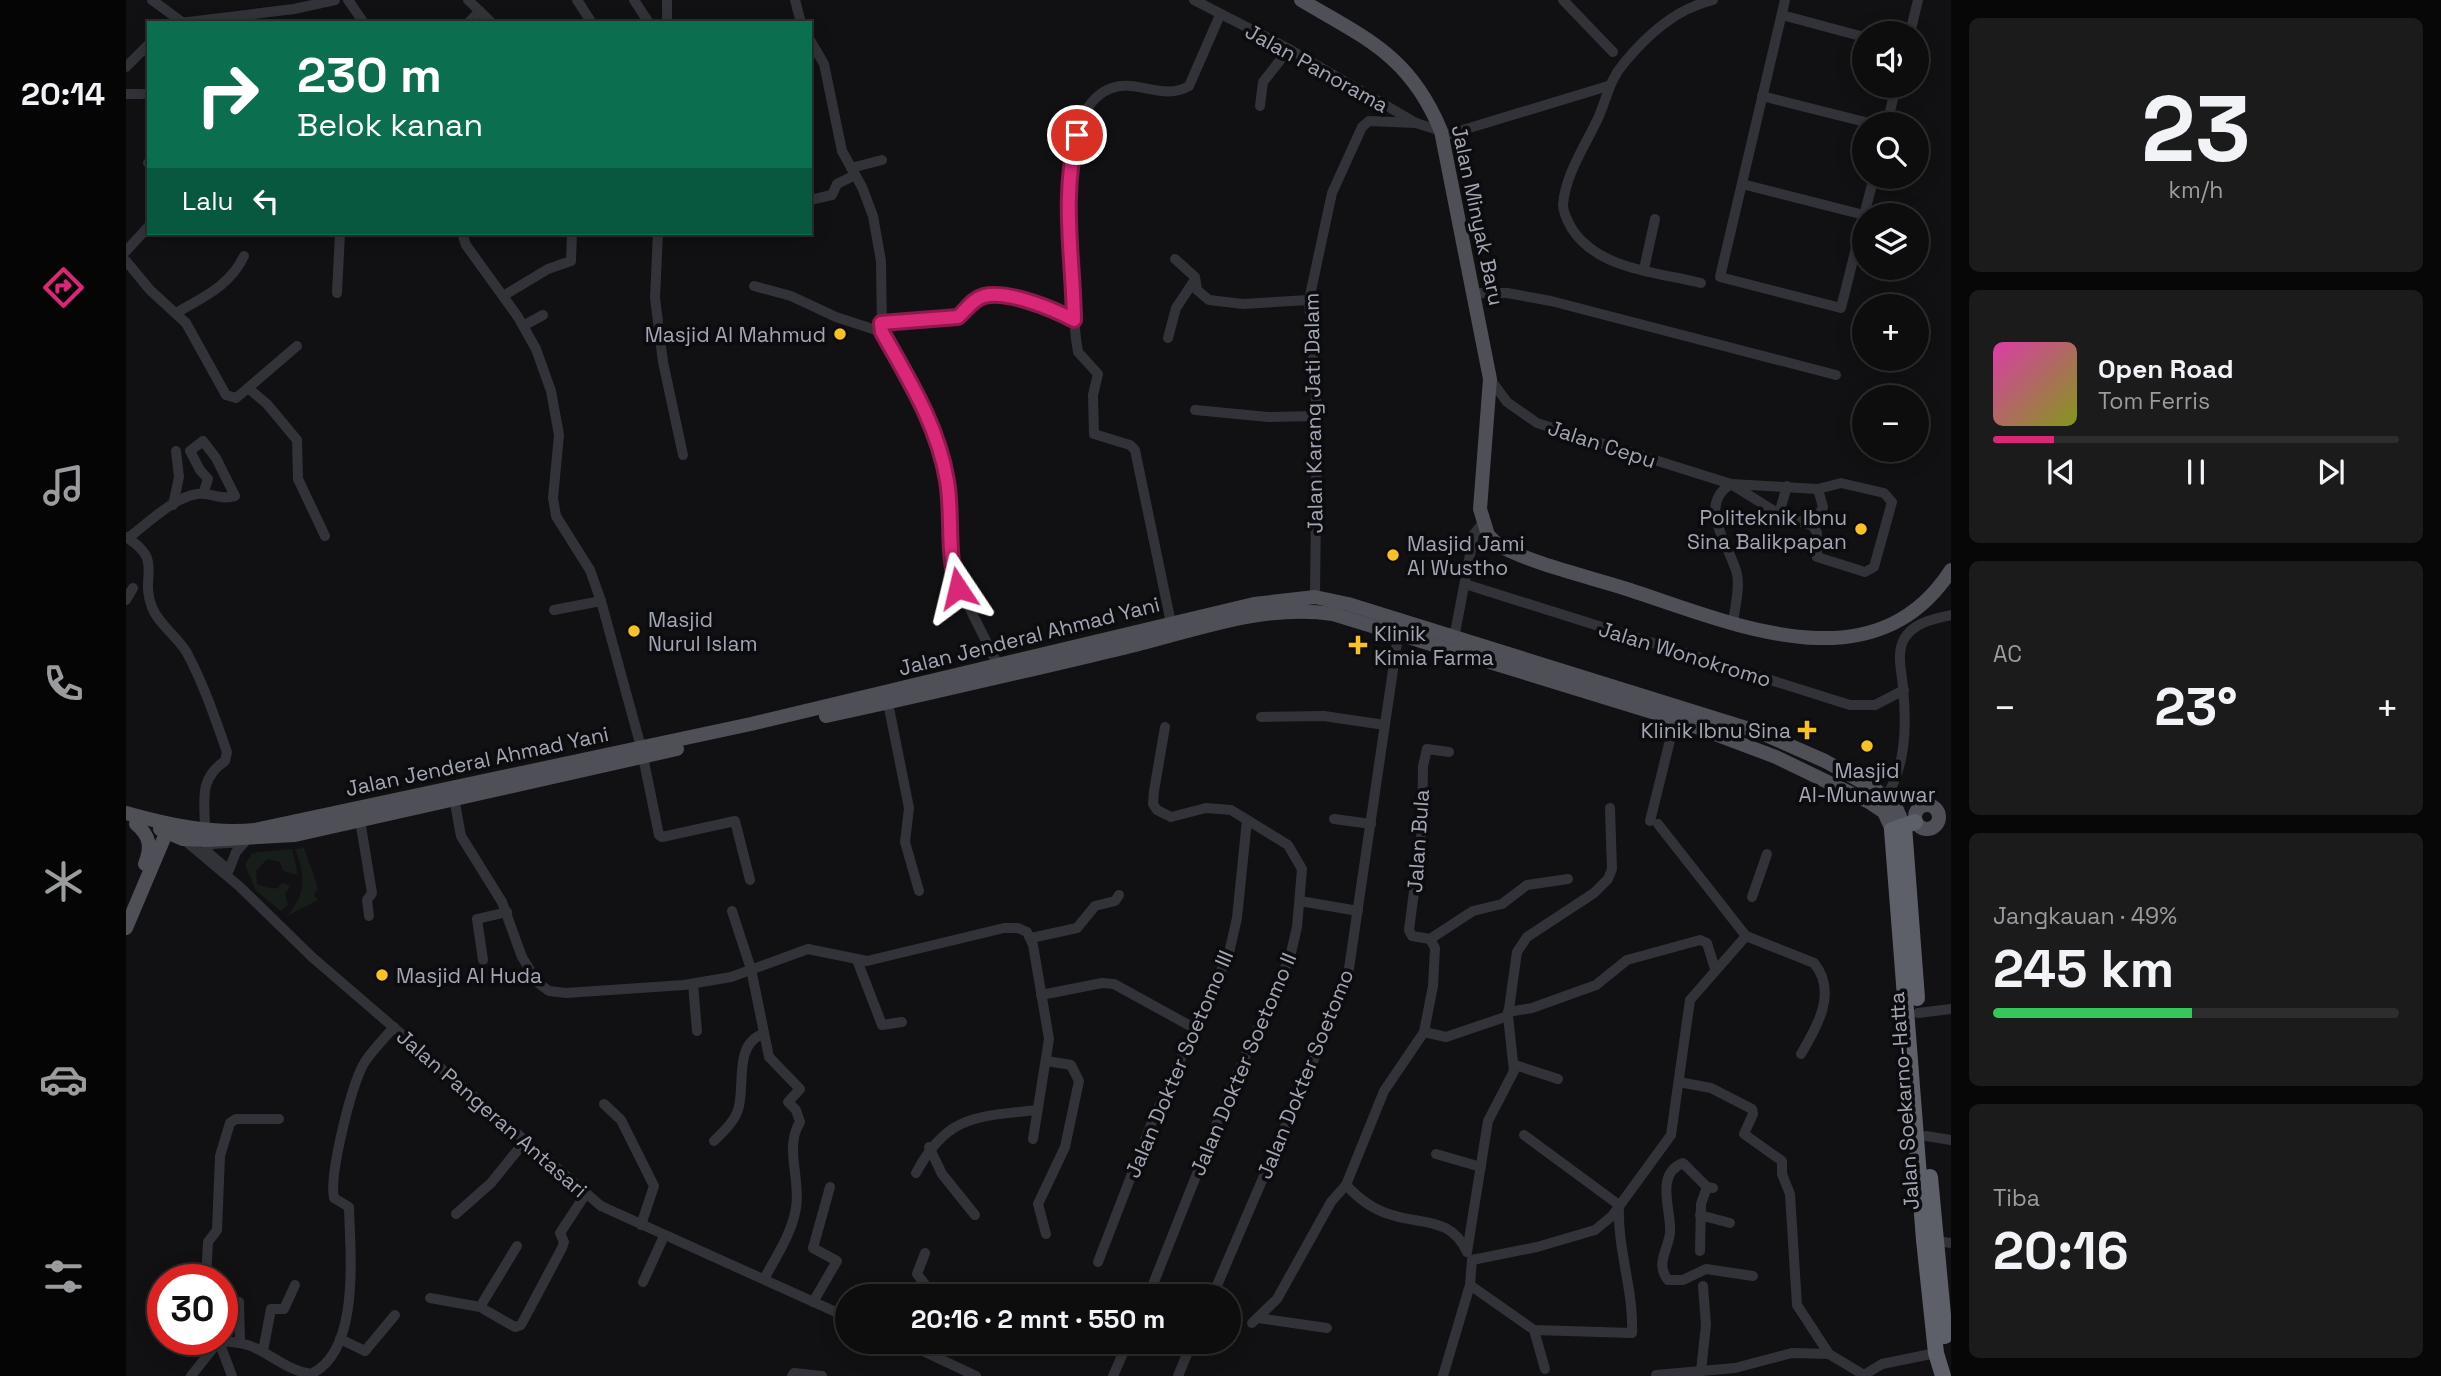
<!DOCTYPE html>
<html lang="id">
<head>
<meta charset="utf-8">
<style>
	:root { --surface:#0d0d0e; --page:#1b1b1c; --text:#f1f3f6; --muted:#9a9c9e; --line:#2d2d2e; --accent:#db2777 }
	body { margin:0; font-family:"Space Grotesk",sans-serif; background:var(--page); color:var(--text); height:100vh; display:flex; flex-direction:column; font-size:26px; white-space:nowrap }
	* { box-sizing:border-box; margin:0 }
	p { font-size:23px; color:var(--muted) }
	.icon { flex:none; width:38px; height:38px; fill:none; stroke:currentColor; stroke-width:2; stroke-linecap:round; stroke-linejoin:round }
	.map { position:relative; flex:1; overflow:hidden }
	.sheet { display:flex; flex-direction:column; gap:18px; padding:18px; background:#070708; width:490px }
	.sheet>* { flex:none }
	.guide { position:absolute; left:21px; top:21px; width:665px; height:214px; border-radius:0px; box-shadow:0 4px 18px #0003,0 0 0 2px var(--line); background:#0b6e4f; color:#fff; overflow:hidden }
	.fabs { position:absolute; left:1726px; top:21px; display:grid; gap:14px }
	.fabs a { display:grid; place-items:center; width:77px; height:77px; border-radius:50%; background:var(--surface); box-shadow:0 4px 18px #0003,0 0 0 2px var(--line); font-size:35px }
	.speed { position:absolute; left:21px; top:1264px; display:flex; gap:14px; font-size:35px; font-weight:700; text-align:center }
	.speed>* { display:grid; place-content:center; width:91px; height:91px; border-radius:50%; background:var(--surface); box-shadow:0 4px 18px #0003,0 0 0 2px var(--line); line-height:1 }
	.speed .limit { border:10px solid #d22; background:#fff; color:#111 }
	.pin { position:absolute; display:grid; place-items:center; width:60px; height:60px; color:#fff; margin:-30px; border:4px solid #fff; border-radius:50%; box-shadow:0 2px 7px #0007 }
	.me { position:absolute; width:77px; margin:-38px; rotate:350deg; stroke-linejoin:round; filter:drop-shadow(0 0 5px #0008) }
	.turn { display:flex; align-items:center; gap:24px; height:147px; padding:0 35px; font-size:32px }
	.turn .icon { width:91px; height:91px; stroke-width:2.5 }
	.turn b { display:block; font-size:49px; line-height:60px }
	.then { display:flex; align-items:center; height:66px; padding:0 35px; background:#0003; gap:14px; font-size:26px }
	.big { font-size:52px; font-weight:700; line-height:1.1 }
	.sheet .card { flex:1; display:flex; flex-direction:column; justify-content:center; gap:10px; min-width:0; padding:0 24px; border-radius:10px; background:var(--page) }
	.sheet .dial { align-items:center; gap:0 }
	.dial b { font-size:91px; line-height:1 }
	.song { display:flex; align-items:center; gap:21px }
	.cover { width:84px; height:84px; border-radius:10px; background:linear-gradient(135deg,hsl(320 70% 55%),hsl(70 70% 35%)) }
	.played { height:7px; border-radius:4px; background:linear-gradient(90deg,var(--accent) 15%,var(--line) 15%) }
	.keys { display:flex; justify-content:space-around; direction:ltr }
	.heat { display:flex; justify-content:space-between; align-items:center; font-size:38px; direction:ltr }
	.charge { height:10px; border-radius:5px; background:linear-gradient(90deg,#34c759 49%,var(--line) 0) }
	.trip { position:absolute; left:709px; top:1284px; width:406px; height:70px; border-radius:35px; background:var(--surface); box-shadow:0 4px 18px #0003,0 0 0 2px var(--line); font-weight:700; line-height:70px; text-align:center }
	main { display:flex; flex:1; min-height:0 }
	.menu { display:flex; flex-direction:column; width:126px; justify-content:space-around; align-items:center; background:#050506; color:var(--muted) }
	.menu .icon { width:49px; height:49px }
	.menu .active { color:var(--accent) }
	.menu b { font-size:32px; color:var(--text) }
	.map>svg:first-child { display:block }
	.green { fill:#171e19 }
	.lines { fill:none; stroke-linecap:round; stroke-linejoin:round }
	.minor { stroke:#323338; stroke-width:10 }
	.major { stroke:#4e4f57; stroke-width:14 }
	.highway { stroke:#5e6069; stroke-width:16 }
	.route-casing { stroke:#8e194d; stroke-width:18 }
	.route { stroke:#db2777; stroke-width:12 }
	.poi-dot { fill:#f8c124; stroke:#0c0c0e; stroke-width:2.5 }
	.labels { text-anchor:middle; dominant-baseline:central; stroke-width:7; stroke-linejoin:round; paint-order:stroke }
	.street-label { font-size:21px; fill:#a2a6b4; stroke:#0c0c0e }
	.poi-label { font-size:21px; fill:#a2a6b4; stroke:#0c0c0e; text-anchor:start }
</style>
</head>
<body>
<main>
<nav class="menu">
<b>20:14</b>
<svg class="icon active" aria-label="directions" viewBox="0 0 24 24"><path d="M12 3l9 9-9 9-9-9zM9 14v-3h6M13 9l2 2-2 2"/></svg>
<svg class="icon" aria-label="music" viewBox="0 0 24 24"><path d="M9 18V5l10-2v13"/><circle cx="6" cy="18" r="3"/><circle cx="16" cy="16" r="3"/></svg>
<svg class="icon" aria-label="phone" viewBox="0 0 24 24"><path d="M5 4h4l2 5-3 2q2 4 5 5l2-3 5 2v4C11 20 4 13 5 4z"/></svg>
<svg class="icon" aria-label="climate" viewBox="0 0 24 24"><path d="M12 3v18M4 7l16 10M4 17L20 7"/></svg>
<svg class="icon" aria-label="car" viewBox="0 0 24 24"><path d="M5 17H2v-5l4-1 3-4h7l3 4 3 1v5h-3M9 17h6M6 11h13"/><circle cx="7" cy="17" r="2"/><circle cx="17" cy="17" r="2"/></svg>
<svg class="icon" aria-label="filters" viewBox="0 0 24 24"><path d="M4 7h16M4 17h16"/><circle cx="9" cy="7" r="2"/><circle cx="15" cy="17" r="2"/></svg>
</nav>
<div class="map">
<svg width="1825" height="1376" viewBox="0 0 1825 1376">
	<rect width="100%" height="100%" fill="#111113"/>
	<!-- green -->
	<g class="green">
		<path d="M 178,848 L 192,888 L 188,895 L 192,900 L 161,916 C 180,894 180,877 169,849 Z"/>
		<path d="M 166,849 L 172,875 L 157,871 L 154,862 L 141,859 L 130,871 L 131,884 C 138,887 144,889 152,888 L 156,883 L 164,886 L 159,894 L 162,904 L 155,911 L 130,891 L 119,865 L 126,853 Z"/>
	</g>
	<g class="lines">
		<!-- minor -->
		<g class="minor">
			<polyline points="26,0 56,22"/>
			<polyline points="222,0 238,23"/>
			<polyline points="342,0 366,23"/>
			<polyline points="451,0 466,23"/>
			<polyline points="508,0 523,23"/>
			<polyline points="669,0 675,23"/>
			<polyline points="1068,0 1163,49 1290,123 1315,131"/>
			<polyline points="1437,0 1487,52"/>
			<polyline points="1659,0 1594,277 1715,308 1738,216"/>
			<polyline points="1656,15 1738,37"/>
			<polyline points="54,23 168,9 209,0"/>
			<polyline points="342,23 354,11"/>
			<polyline points="541,23 541,0"/>
			<polyline points="1784,33 1792,0"/>
			<polyline points="684,40 698,64 716,151 736,187 747,216 755,261 756,332 794,399 816,456 826,514 828,577 872,665"/>
			<polyline points="0,67 23,44"/>
			<polyline points="0,94 17,94"/>
			<polyline points="1636,96 1747,124"/>
			<polyline points="1134,106 1137,82 1163,49"/>
			<polyline points="1761,124 1770,86"/>
			<polyline points="1317,136 1482,86"/>
			<polyline points="22,163 23,163"/>
			<polyline points="725,168 756,160"/>
			<polyline points="1616,184 1738,215"/>
			<polyline points="684,200 706,195 711,184 729,175"/>
			<polyline points="1738,215 1748,177"/>
			<polyline points="336,233 340,245 392,317 410,349 425,391 433,435 427,498 430,516 464,570 475,601 515,747 533,835 536,837 609,821 624,880"/>
			<polyline points="532,233 529,298 537,362 557,455"/>
			<polyline points="0,251 23,226"/>
			<polyline points="1049,259 1069,277 1071,290 1083,300 1117,304 1183,300"/>
			<polyline points="0,261 24,290 60,323 100,395 110,398 122,388 141,404 171,440 172,479 199,536"/>
			<polyline points="1518,269 1529,219"/>
			<path d="M 1575,283 C 1531,272 1473,270 1446,229 C 1442,222 1437,213 1437,205 C 1439,174 1461,143 1473,116 C 1481,97 1484,79 1498,63 C 1522,34 1550,9 1587,0"/>
			<polyline points="628,286 665,296 710,317 756,332"/>
			<polyline points="211,293 214,233"/>
			<polyline points="1348,293 1381,293 1425,301 1710,375"/>
			<polyline points="377,296 422,269 445,261 446,233"/>
			<path d="M 50,313 C 77,297 104,286 118,256"/>
			<path d="M 755,322 L 832,317 C 841,309 847,299 858,296 C 882,290 927,309 948,320"/>
			<polyline points="397,326 417,315"/>
			<polyline points="1042,338 1050,308 1068,281"/>
			<polyline points="1364,379 1381,402 1411,423 1605,484 1692,489 1715,483 1758,493 1766,502 1748,567 1739,572 1691,557 1691,533 1687,526 1653,514 1605,484"/>
			<polyline points="122,388 171,346"/>
			<polyline points="1069,410 1142,417 1191,416"/>
			<path d="M 1605,484 C 1569,506 1605,547 1611,574 C 1614,589 1609,607 1607,622"/>
			<polyline points="47,505 53,477 50,451"/>
			<polyline points="1653,514 1661,486"/>
			<polyline points="1687,526 1697,507 1692,489"/>
			<path d="M 0,537 C 39,561 13,575 26,607 C 32,624 52,637 61,653 C 78,685 89,718 101,752 L 99,761 C 72,779 79,801 79,830"/>
			<path d="M 2,538 C 21,524 48,497 71,494 C 85,492 95,501 109,496 L 90,458 L 77,441 L 64,451 L 74,470 L 82,479 L 77,494"/>
			<polyline points="1339,584 1724,705 1749,705 1778,690"/>
			<polyline points="1189,597 1191,416 1183,300 1206,193 1236,127 1243,121 1290,123"/>
			<polyline points="0,600 7,588"/>
			<polyline points="428,610 475,601"/>
			<path d="M 1045,623 L 1009,450 L 1004,445 L 968,434 L 967,395 L 972,374 L 952,352 L 950,339 C 945,283 922,119 981,90 C 1008,76 1036,102 1063,86 L 1094,15"/>
			<polyline points="1328,638 1348,534 1357,523"/>
			<polyline points="762,703 783,808 779,842 793,891"/>
			<polyline points="1135,717 1198,716 1259,725"/>
			<polyline points="328,798 335,836 376,902 396,957 412,983 423,991 440,993 558,985 605,977 682,949 741,961 878,928 892,928 901,932 907,945 923,1039 907,1139"/>
			<path d="M 1756,803 C 1780,770 1781,728 1777,688 C 1776,672 1770,654 1778,639 C 1788,622 1808,619 1825,615"/>
			<polyline points="1208,819 1245,824"/>
			<polyline points="234,820 246,893 241,900 243,916"/>
			<polyline points="1524,821 1551,712"/>
			<path d="M 1532,824 L 1620,936 L 1688,963 C 1712,992 1691,1027 1675,1054"/>
			<polyline points="57,839 113,886 186,957 475,1206 721,1317"/>
			<polygon points="119,842 110,852 103,870 79,850 86,844"/>
			<polyline points="1626,897 1641,854"/>
			<polyline points="1174,901 1232,911"/>
			<path d="M 606,911 L 625,969 L 643,1057 L 674,1089 L 662,1102 L 670,1110 L 674,1122 C 658,1147 675,1179 670,1208 C 666,1233 650,1257 638,1279"/>
			<polyline points="905,938 951,928 969,906 989,901 993,895"/>
			<path d="M 1304,939 L 1309,948 L 1307,986 L 1298,1032 L 1258,1091 L 1220,1185 C 1233,1199 1247,1210 1266,1215 C 1297,1225 1325,1217 1341,1252"/>
			<polyline points="1304,939 1286,936 1283,930 1296,830 1297,766 1301,749 1323,752"/>
			<polyline points="1304,939 1347,911 1376,904 1401,885 1442,879"/>
			<polyline points="357,960 351,919 381,912"/>
			<polyline points="731,960 756,1025 776,1022"/>
			<polyline points="567,984 571,1031"/>
			<polyline points="915,995 976,983 988,984 1068,1028"/>
			<polyline points="1382,1012 1406,1008 1470,985 1501,960 1574,940 1581,943 1589,969"/>
			<polyline points="1792,1013 1825,1009"/>
			<polyline points="1298,1032 1320,1037 1382,1016"/>
			<polyline points="1389,1065 1432,1079"/>
			<polyline points="1553,1082 1585,1088 1626,1109 1627,1114 1618,1134 1656,1161 1656,1174 1664,1194 1671,1305 1703,1354 1738,1375 1756,1364 1810,1353"/>
			<polyline points="478,1104 495,1120 528,1186 515,1225"/>
			<polyline points="1800,1136 1825,1140"/>
			<path d="M 588,1141 C 597,1132 608,1122 612,1110 C 620,1085 607,1045 637,1034"/>
			<polyline points="803,1147 816,1174 849,1215"/>
			<polyline points="1310,1154 1355,1167"/>
			<path d="M 790,1173 C 821,1114 851,1117 911,1110"/>
			<path d="M 1587,1188 L 1581,1187 L 1557,1163 C 1528,1174 1546,1211 1544,1233 C 1542,1250 1529,1264 1542,1280 L 1557,1280 L 1580,1269 L 1627,1276"/>
			<polyline points="330,1214 365,1183 399,1141"/>
			<polyline points="1574,1215 1604,1223"/>
			<polyline points="920,1234 912,1204 939,1147 953,1081 945,1065 921,1061"/>
			<polyline points="1804,1240 1825,1243"/>
			<polyline points="1574,1251 1575,1204 1581,1187"/>
			<polyline points="1341,1252 1362,1121 1388,1071 1382,1016 1391,952 1401,937 1468,893 1482,879 1486,869 1484,808"/>
			<polyline points="1346,1260 1411,1247 1469,1230 1486,1216 1545,1135 1564,1000 1620,936"/>
			<polyline points="972,1262 1026,1122 1103,953 1111,918 1121,820"/>
			<polyline points="80,1279 82,1242 91,1230 94,1156 104,1123 110,1119 153,1119"/>
			<polyline points="517,1282 538,1236"/>
			<path d="M 1344,1285 L 1408,1330 L 1506,1333 C 1508,1290 1491,1250 1493,1205 L 1398,1135"/>
			<polyline points="797,1297 801,1287 791,1274 799,1253"/>
			<polyline points="1022,1297 1105,1088 1164,957 1171,927 1176,869 1162,845 1105,810 1080,808 1045,817 1031,810 1027,804 1028,791 1039,727"/>
			<polyline points="1086,1297 1221,982 1272,636"/>
			<polyline points="304,1298 354,1307 389,1327 395,1325 436,1248 438,1242 434,1233 459,1195"/>
			<polyline points="113,1302 114,1341"/>
			<polyline points="687,1302 711,1261 687,1248 704,1187"/>
			<polyline points="354,1307 391,1246"/>
			<polyline points="1132,1318 1201,1328"/>
			<polyline points="1126,1323 1151,1299 1205,1202 1220,1185"/>
			<polyline points="1408,1330 1419,1369"/>
			<polyline points="92,1339 106,1376"/>
			<polyline points="214,1339 239,1351 269,1315"/>
			<path d="M 92,1342 C 136,1338 148,1368 185,1374 C 235,1351 224,1252 223,1207 L 208,1198 C 203,1174 225,1088 237,1065 C 244,1052 258,1039 268,1027"/>
			<polyline points="778,1342 850,1376"/>
			<polyline points="137,1351 145,1309 158,1309 169,1285"/>
			<polyline points="1575,1371 1580,1325 1577,1286"/>
			<polyline points="1530,1375 1609,1368 1666,1353 1703,1354"/>
			<polyline points="65,1376 92,1342"/>
			<polyline points="666,1376 668,1373 696,1376"/>
			<polyline points="987,1376 1002,1342"/>
			<polyline points="1052,1376 1066,1342"/>
			<polyline points="1317,1376 1344,1285 1346,1260"/>
		</g>
		<!-- major -->
		<g class="major">
			<path d="M 1175,0 C 1241,39 1284,56 1315,131 L 1364,379 L 1354,509 L 1362,535 L 1372,545 C 1412,566 1461,576 1504,590 C 1608,624 1749,688 1825,570"/>
			<path d="M 700,716 C 798,695 895,672 993,649 C 1063,633 1134,603 1207,614 L 1549,719 L 1650,757 L 1743,802 L 1758,812 L 1766,830"/>
			<circle cx="1801" cy="817" r="12"/>
			<path d="M 0,813 C 43,825 84,834 129,830 L 625,724 L 1128,604 L 1189,597 L 1222,604 L 1633,732 L 1699,761 L 1750,790 L 1769,805 L 1778,826"/>
			<path d="M 10,824 C 24,836 26,847 19,864"/>
			<polyline points="34,829 57,839 81,840 169,835 551,749"/>
			<polyline points="0,928 41,831"/>
		</g>
		<!-- highway -->
		<g class="highway">
			<polyline points="1789,822 1766,830 1798,1240 1810,1353 1817,1376"/>
			<polyline points="1778,826 1791,998"/>
			<polyline points="1804,1177 1819,1336"/>
		</g>
	</g>
	<g class="lines">
		<defs>
			<path id="route" d="M 832,588 C 820,554 827,516 821,481 C 812,426 783,380 756,332 L 755,323 L 832,317 C 841,309 847,299 858,296 C 882,290 927,309 948,320 C 947,257 935,198 951,135"/>
		</defs>
		<!-- route casing -->
		<use href="#route" class="route-casing"/>
		<!-- route -->
		<use href="#route" class="route"/>
	</g>
	<!-- markers -->
	<g class="poi-dot">
		<circle cx="714" cy="334" r="7"/>
		<circle cx="1735" cy="529" r="7"/>
		<circle cx="1267" cy="555" r="7"/>
		<circle cx="508" cy="631" r="7"/>
		<path d="M1228.5 634.5h7v7h7v7h-7v7h-7v-7h-7v-7h7z"/>
		<path d="M1677.5 719.5h7v7h7v7h-7v7h-7v-7h-7v-7h7z"/>
		<circle cx="1741" cy="746" r="7"/>
		<circle cx="256" cy="975" r="7"/>
	</g>
	<g class="labels">
		<!-- street labels -->
		<g class="street-label">
			<text transform="translate(1191 68) rotate(29)">Jalan Panorama</text>
			<text transform="translate(1352 215) rotate(78)">Jalan Minyak Baru</text>
			<text transform="translate(1187 413) rotate(-91)">Jalan Karang Jati Dalam</text>
			<text transform="translate(1476 444) rotate(18)">Jalan Cepu</text>
			<text transform="translate(903 636) rotate(-14)">Jalan Jenderal Ahmad Yani</text>
			<text transform="translate(1559 654) rotate(17)">Jalan Wonokromo</text>
			<text transform="translate(351 761) rotate(-12)">Jalan Jenderal Ahmad Yani</text>
			<text transform="translate(1292 841) rotate(-86)">Jalan Bula</text>
			<text transform="translate(1053 1064) rotate(-67)">Jalan Dokter Soetomo III</text>
			<text transform="translate(1117 1064) rotate(-67)">Jalan Dokter Soetomo II</text>
			<text transform="translate(1179 1074) rotate(-68)">Jalan Dokter Soetomo</text>
			<text transform="translate(1778 1101) rotate(-94)">Jalan Soekarno-Hatta</text>
			<text transform="translate(366 1113) rotate(41)">Jalan Pangeran Antasari</text>
		</g>
		<!-- poi labels -->
		<g class="poi-label">
			<text x="700" y="334" text-anchor="end">Masjid Al Mahmud</text>
			<text x="1721" y="517" text-anchor="end">Politeknik Ibnu<tspan x="1721" dy="24">Sina Balikpapan</tspan></text>
			<text x="1281" y="543">Masjid Jami<tspan x="1281" dy="24">Al Wustho</tspan></text>
			<text x="522" y="619">Masjid<tspan x="522" dy="24">Nurul Islam</tspan></text>
			<text x="1248" y="633">Klinik<tspan x="1248" dy="24">Kimia Farma</tspan></text>
			<text x="1665" y="730" text-anchor="end">Klinik Ibnu Sina</text>
			<text x="1741" y="770" text-anchor="middle">Masjid<tspan x="1741" dy="24">Al-Munawwar</tspan></text>
			<text x="270" y="975">Masjid Al Huda</text>
		</g>
	</g>
</svg>
<div class="fabs">
<a><svg class="icon" aria-label="sound" viewBox="0 0 24 24"><path d="M4 9h4l5-4v14l-5-4H4zM17 9q2 3 0 6"/></svg></a>
<a><svg class="icon" aria-label="search" viewBox="0 0 24 24"><circle cx="10" cy="10" r="6"/><path d="M15 15l6 6"/></svg></a>
<a><svg class="icon" aria-label="layers" viewBox="0 0 24 24"><path d="M12 4l9 5-9 5-9-5zM3 14l9 5 9-5"/></svg></a>
<a>+</a>
<a>−</a>
</div>
<div class="speed"><div class="limit">30</div></div>
<div class="pin" style="left:951px;top:135px;background:#d93025"><svg class="icon" aria-label="arrive" viewBox="0 0 24 24"><path d="M6 21V4h12l-3 4 3 4H6"/></svg></div>
<svg class="me" style="left:832px;top:588px" viewBox="-20 -20 40 40"><path d="M0-17L14 15 0 8-14 15z" fill="#db2777" stroke="#fff" stroke-width="4"/></svg>
<div class="trip">20:16 · 2 mnt · 550 m</div>
<div class="guide">
<div class="turn"><svg class="icon" aria-label="right" viewBox="0 0 24 24"><path d="M7 20v-9h11M14 6l5 5-5 5"/></svg><div><b>230 m</b>Belok kanan</div></div>
<div class="then">Lalu<svg class="icon" aria-label="left" viewBox="0 0 24 24"><path d="M17 20v-9H6M10 6l-5 5 5 5"/></svg></div>
</div>
</div>
<section class="sheet">
<div class="card dial"><b>23</b><p>km/h</p></div>
<div class="card">
<div class="song"><i class="cover"></i><div><b>Open Road</b><p>Tom Ferris</p></div></div>
<div class="played"></div>
<div class="keys"><svg class="icon" aria-label="previous" viewBox="0 0 24 24"><path d="M18 5L8 12l10 7zM5 5v14"/></svg><svg class="icon" aria-label="pause" viewBox="0 0 24 24"><path d="M8 5v14M16 5v14"/></svg><svg class="icon" aria-label="next" viewBox="0 0 24 24"><path d="M6 5l10 7-10 7zM19 5v14"/></svg></div>
</div>
<div class="card"><p>AC</p>
<div class="heat"><a>−</a><b class="big">23°</b><a>+</a></div>
</div>
<div class="card"><p>Jangkauan · 49%</p><b class="big">245 km</b><div class="charge"></div></div>
<div class="card"><p>Tiba</p><b class="big">20:16</b></div>
</section>
</main>
</body>
</html>
